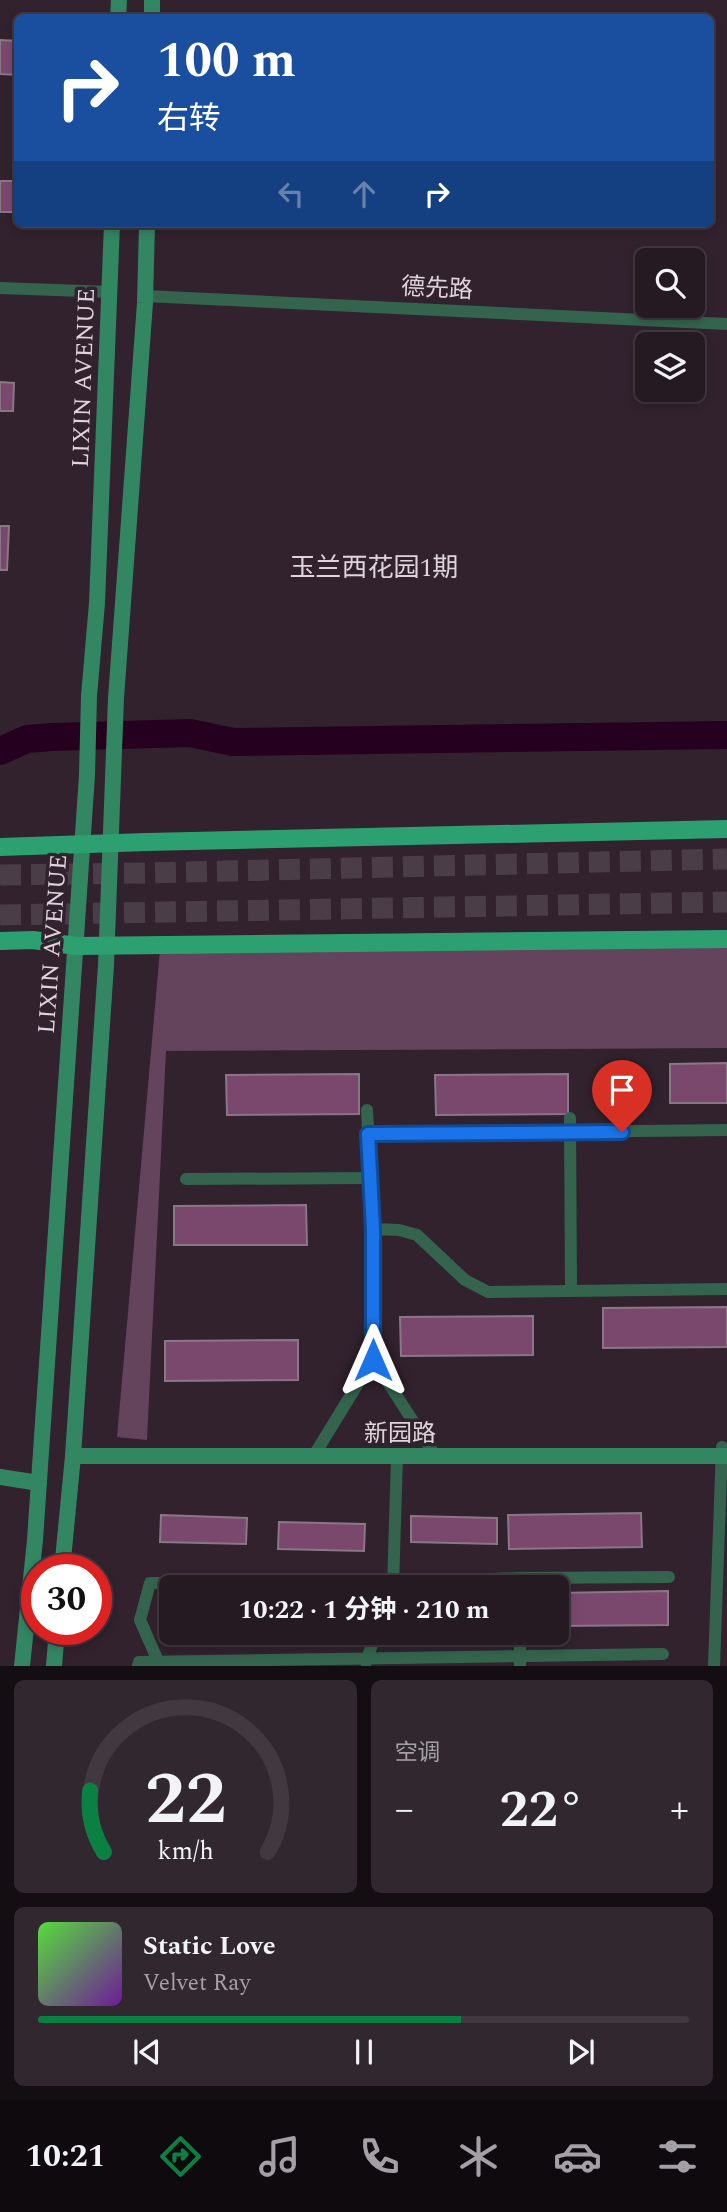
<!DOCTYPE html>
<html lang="zh">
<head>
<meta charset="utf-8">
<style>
	:root { --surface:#251a22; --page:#31272f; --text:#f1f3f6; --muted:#a3a1a5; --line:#423840; --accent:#0b8043 }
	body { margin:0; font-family:Spectral,"Noto Sans SC",serif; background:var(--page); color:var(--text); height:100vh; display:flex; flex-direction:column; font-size:26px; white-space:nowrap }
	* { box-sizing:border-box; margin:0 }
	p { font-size:23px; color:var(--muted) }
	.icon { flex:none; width:38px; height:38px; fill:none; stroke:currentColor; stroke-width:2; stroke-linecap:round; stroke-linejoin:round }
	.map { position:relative; height:1666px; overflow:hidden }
	.sheet { display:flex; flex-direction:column; gap:14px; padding:14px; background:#140e13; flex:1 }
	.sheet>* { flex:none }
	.hud { position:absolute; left:14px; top:14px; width:700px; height:214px; border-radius:10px; box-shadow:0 4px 10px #0003,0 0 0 2px var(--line); background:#1a4fa0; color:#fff; overflow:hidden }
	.controls { position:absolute; left:635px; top:248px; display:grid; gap:14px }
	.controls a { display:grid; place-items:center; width:70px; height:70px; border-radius:10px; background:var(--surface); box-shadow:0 4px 10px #0003,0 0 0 2px var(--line); font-size:35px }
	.speed { position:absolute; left:21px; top:1554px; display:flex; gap:14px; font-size:35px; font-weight:700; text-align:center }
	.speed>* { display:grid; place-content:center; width:91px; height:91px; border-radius:50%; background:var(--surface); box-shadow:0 4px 10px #0003,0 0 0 2px var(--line); line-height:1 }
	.speed .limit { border:10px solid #d22; background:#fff; color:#111 }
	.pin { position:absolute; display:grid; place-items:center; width:60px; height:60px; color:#fff; margin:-72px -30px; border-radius:50% 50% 50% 0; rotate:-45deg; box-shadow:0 0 7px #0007 }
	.pin .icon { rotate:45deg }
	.me { position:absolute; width:77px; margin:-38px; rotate:0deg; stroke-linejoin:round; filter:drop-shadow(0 0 5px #0008) }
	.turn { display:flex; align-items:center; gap:24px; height:147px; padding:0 28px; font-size:32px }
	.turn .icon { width:91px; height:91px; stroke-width:2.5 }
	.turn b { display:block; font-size:49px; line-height:60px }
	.lanes { display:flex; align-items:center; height:66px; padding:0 28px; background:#0003; justify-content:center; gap:35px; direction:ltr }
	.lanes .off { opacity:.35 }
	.big { font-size:52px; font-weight:700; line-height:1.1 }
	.sheet .card { flex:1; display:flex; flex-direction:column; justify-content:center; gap:10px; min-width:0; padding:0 24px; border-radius:10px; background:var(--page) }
	.sheet .dial { align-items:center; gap:0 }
	.dial svg { height:182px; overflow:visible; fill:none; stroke:var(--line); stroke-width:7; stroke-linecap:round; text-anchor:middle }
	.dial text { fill:var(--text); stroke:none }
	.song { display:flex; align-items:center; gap:21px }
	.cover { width:84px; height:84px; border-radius:10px; background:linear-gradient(135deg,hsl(110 70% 55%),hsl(280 70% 35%)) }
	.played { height:7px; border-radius:4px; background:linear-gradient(90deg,var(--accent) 65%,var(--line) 65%) }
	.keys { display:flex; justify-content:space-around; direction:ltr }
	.heat { display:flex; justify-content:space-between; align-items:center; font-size:38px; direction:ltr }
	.sheet .tiles { flex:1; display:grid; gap:14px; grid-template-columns:1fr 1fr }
	.card:last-child { grid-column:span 2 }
	.trip { position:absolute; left:159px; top:1575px; width:410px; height:70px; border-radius:10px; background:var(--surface); box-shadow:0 4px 10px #0003,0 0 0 2px var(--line); font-weight:700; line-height:70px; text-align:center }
	.dock { display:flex; height:112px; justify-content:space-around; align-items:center; background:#0f0a0e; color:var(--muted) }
	.dock .icon { width:49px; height:49px }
	.dock .active { color:var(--accent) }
	.dock b { font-size:32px; color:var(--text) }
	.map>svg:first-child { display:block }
	.green { fill:#64435c }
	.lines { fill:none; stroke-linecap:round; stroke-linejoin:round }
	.river { stroke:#26001f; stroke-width:28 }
	.building { fill:#7a486d; stroke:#8a7785; stroke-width:2 }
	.highway-tunnel { stroke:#4b3d47; stroke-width:21; stroke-dasharray:21 10; stroke-linecap:butt }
	.street { stroke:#34644d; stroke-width:12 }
	.secondary { stroke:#338662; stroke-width:16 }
	.primary { stroke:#2da071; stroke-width:18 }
	.route-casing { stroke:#114b97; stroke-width:18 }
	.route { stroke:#1a73e8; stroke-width:12 }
	.labels { text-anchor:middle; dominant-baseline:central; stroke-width:7; stroke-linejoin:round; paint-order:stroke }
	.street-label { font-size:24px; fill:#dfd4dc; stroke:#31222d }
	.neighbourhood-label { font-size:26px; fill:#dfd4dc; stroke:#31222d }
</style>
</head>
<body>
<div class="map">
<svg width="727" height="1666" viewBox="0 0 727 1666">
	<rect width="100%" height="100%" fill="#31222d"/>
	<!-- green -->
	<polygon class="green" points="727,943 727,1048 166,1051 147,1440 117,1437 160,950"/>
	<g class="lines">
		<!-- river -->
		<polyline class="river" points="0,751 27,739 52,737 190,733 233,742 727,735"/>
	</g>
	<!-- building -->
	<g class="building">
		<polygon points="0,40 18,41 18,75 0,74"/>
		<rect x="0" y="181" width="18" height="31"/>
		<polygon points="0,382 14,383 13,411 0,411"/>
		<polygon points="0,526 9,526 7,570 0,570"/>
		<polygon points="727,1063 727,1103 670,1103 670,1064"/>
		<polygon points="359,1074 359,1114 227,1115 226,1075"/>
		<polygon points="568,1074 568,1114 436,1115 435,1075"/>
		<polygon points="306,1205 307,1245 174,1245 174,1206"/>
		<polygon points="727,1307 727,1347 603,1348 603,1308"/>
		<polygon points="533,1316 533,1355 401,1356 400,1317"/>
		<polygon points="298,1340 298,1380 165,1381 165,1341"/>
		<polygon points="641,1513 642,1547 509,1549 508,1515"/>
		<polygon points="161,1515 247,1518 246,1544 160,1542"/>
		<polygon points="411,1516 497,1518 497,1544 411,1542"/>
		<polygon points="279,1522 365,1524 364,1551 278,1549"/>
		<polygon points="668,1591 668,1625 556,1626 556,1593"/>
		<polygon points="162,1596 172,1597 172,1623 161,1623"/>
	</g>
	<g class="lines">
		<!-- highway-tunnel -->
		<g class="highway-tunnel">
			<polyline points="0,875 146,873 727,859"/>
			<polyline points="0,915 727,902"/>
		</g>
		<!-- street -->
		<g class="street">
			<polyline points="0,288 111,292"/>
			<polyline points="145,296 727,324"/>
			<polyline points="570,1118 571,1291"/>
			<polyline points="368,1134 727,1130"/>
			<polyline points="186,1179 370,1178"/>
			<polyline points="373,1229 399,1230 417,1235 465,1280 488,1292 727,1289"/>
			<polyline points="373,1359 436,1457"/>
			<polyline points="313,1457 373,1359 373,1229 367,1110"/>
			<polyline points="393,1587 397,1457"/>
			<polyline points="520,1633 520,1666"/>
			<polyline points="158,1661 140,1620 150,1583 395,1583 519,1578 669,1577"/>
			<polyline points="366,1662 376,1633"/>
			<polyline points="138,1666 139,1662 663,1654"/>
			<polyline points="714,1666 722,1447"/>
		</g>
		<!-- secondary -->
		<g class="secondary">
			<polyline points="118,18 119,0"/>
			<polyline points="152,18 152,0"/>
			<polyline points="73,1456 727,1456"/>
			<polyline points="0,1477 39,1483"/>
			<polyline points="62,1570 73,1456 106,965 116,698 145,303 147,224"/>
			<polyline points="22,1666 35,1540 87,775 89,696 97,603 112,224"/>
			<polyline points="54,1666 57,1629"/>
		</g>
		<!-- primary -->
		<g class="primary">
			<polyline points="0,847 147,842 727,829"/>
			<polyline points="0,941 33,940 76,946 727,939"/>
		</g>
	</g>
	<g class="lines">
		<defs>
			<polyline id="route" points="373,1360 373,1229 368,1134 622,1132"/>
		</defs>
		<!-- route casing -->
		<use href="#route" class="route-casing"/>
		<!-- route -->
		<use href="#route" class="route"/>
	</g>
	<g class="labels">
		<!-- street labels -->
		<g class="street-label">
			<text transform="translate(437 289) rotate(3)">德先路</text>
			<text transform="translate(84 378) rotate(-88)">LIXIN AVENUE</text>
			<text transform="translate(53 944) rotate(-86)">LIXIN AVENUE</text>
			<text x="400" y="1434">新园路</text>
		</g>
		<!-- neighbourhood labels -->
		<g class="neighbourhood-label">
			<text x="374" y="568">玉兰西花园1期</text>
		</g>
	</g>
</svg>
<div class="controls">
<a><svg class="icon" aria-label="search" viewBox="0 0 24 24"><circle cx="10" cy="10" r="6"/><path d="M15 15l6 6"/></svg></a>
<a><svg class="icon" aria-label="layers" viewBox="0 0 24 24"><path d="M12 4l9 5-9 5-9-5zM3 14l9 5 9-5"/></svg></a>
</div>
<div class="speed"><div class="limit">30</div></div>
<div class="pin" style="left:622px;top:1132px;background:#d93025"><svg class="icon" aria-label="arrive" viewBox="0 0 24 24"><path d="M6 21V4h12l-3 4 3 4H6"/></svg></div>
<svg class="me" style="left:373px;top:1360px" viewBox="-20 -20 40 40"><path d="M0-17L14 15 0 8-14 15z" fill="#1a73e8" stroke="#fff" stroke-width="4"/></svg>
<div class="trip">10:22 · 1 分钟 · 210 m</div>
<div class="hud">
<div class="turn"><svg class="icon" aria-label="right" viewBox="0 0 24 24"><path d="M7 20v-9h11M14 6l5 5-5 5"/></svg><div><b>100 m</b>右转</div></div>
<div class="lanes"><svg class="icon off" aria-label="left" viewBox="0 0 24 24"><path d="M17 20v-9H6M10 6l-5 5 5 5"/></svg><svg class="icon off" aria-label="ahead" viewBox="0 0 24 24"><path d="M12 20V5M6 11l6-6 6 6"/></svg><svg class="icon" aria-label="right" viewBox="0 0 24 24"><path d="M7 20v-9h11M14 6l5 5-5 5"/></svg></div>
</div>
</div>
<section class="sheet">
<div class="tiles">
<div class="card dial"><svg viewBox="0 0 100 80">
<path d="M14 69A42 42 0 1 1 86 69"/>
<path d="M14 69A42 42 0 0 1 8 42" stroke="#0b8043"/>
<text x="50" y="56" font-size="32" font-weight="700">22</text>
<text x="50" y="72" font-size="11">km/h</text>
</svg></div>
<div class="card"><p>空调</p>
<div class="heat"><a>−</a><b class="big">22°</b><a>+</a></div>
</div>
<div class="card">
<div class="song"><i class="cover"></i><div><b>Static Love</b><p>Velvet Ray</p></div></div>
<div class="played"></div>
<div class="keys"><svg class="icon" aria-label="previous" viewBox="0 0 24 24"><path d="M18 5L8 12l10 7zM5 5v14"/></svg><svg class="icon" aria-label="pause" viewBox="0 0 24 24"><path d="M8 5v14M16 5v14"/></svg><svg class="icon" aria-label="next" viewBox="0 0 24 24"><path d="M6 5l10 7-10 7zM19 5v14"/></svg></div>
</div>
</div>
</section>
<nav class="dock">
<b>10:21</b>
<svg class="icon active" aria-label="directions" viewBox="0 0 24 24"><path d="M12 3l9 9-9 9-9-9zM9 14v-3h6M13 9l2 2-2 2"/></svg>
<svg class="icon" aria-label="music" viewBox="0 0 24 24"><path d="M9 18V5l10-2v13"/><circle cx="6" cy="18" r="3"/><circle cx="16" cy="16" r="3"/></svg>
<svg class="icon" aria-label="phone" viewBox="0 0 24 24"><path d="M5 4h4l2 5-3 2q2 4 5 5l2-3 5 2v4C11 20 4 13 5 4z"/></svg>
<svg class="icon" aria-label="climate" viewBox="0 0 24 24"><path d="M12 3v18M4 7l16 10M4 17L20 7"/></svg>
<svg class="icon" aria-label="car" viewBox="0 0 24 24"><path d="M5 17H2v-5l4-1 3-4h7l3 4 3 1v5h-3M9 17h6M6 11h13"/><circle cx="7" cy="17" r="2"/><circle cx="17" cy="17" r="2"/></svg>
<svg class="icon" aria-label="filters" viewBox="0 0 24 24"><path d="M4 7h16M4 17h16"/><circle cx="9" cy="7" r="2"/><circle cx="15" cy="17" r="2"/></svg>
</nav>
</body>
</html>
